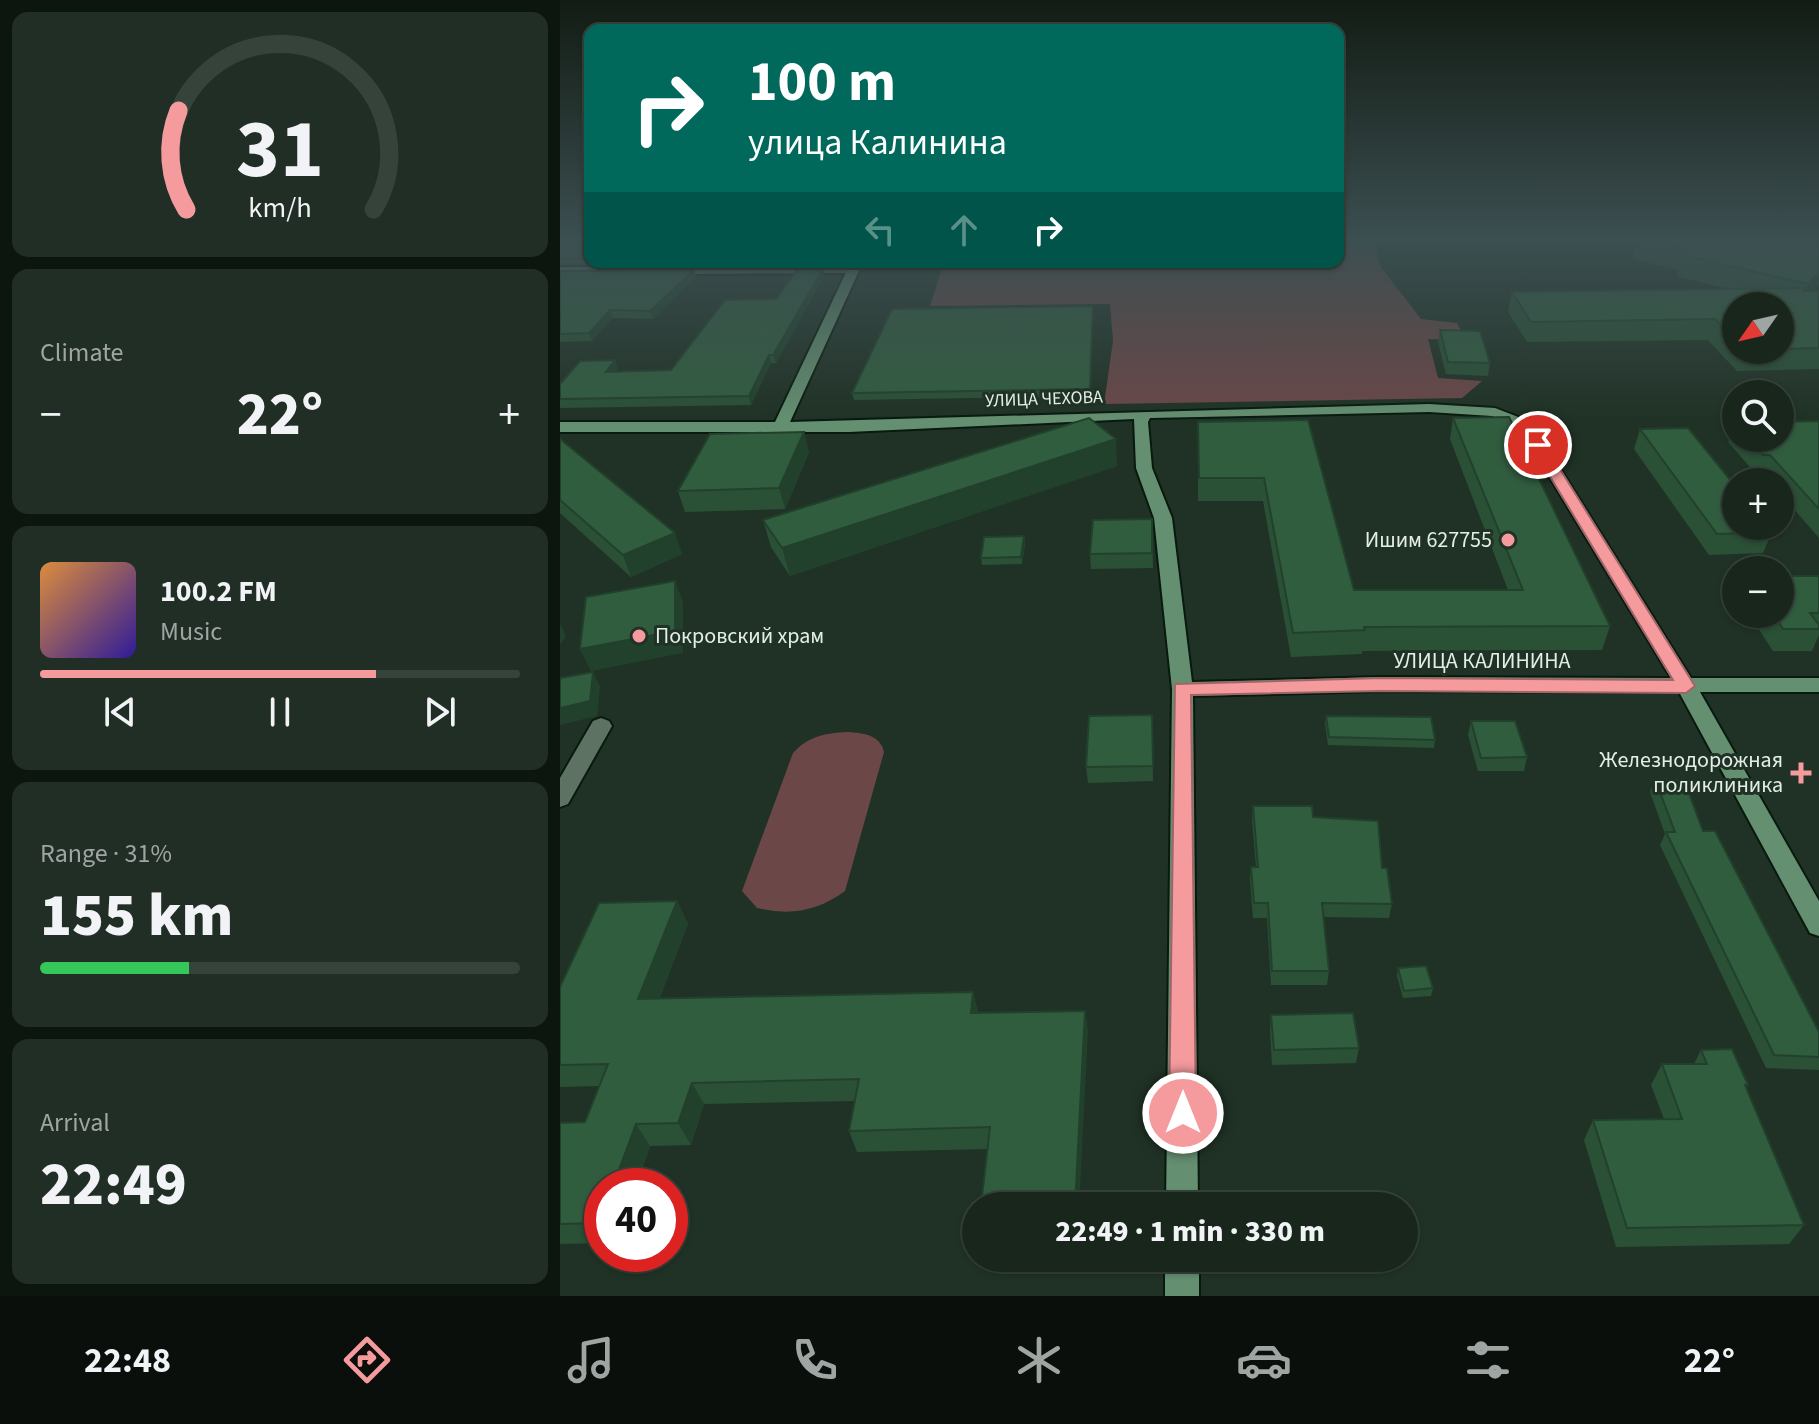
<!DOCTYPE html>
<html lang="en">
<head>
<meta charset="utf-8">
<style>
	:root { --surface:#18261c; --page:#212e25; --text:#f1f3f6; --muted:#9fa5a3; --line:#36433b; --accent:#f59b9e }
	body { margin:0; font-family:"Source Sans 3",sans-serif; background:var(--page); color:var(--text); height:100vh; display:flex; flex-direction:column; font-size:30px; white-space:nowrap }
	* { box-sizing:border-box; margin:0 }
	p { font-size:26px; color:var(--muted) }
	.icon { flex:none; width:44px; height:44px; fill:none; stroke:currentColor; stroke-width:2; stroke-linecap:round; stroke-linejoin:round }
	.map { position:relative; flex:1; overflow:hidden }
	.sheet { display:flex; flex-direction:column; gap:12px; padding:12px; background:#0d150f; width:560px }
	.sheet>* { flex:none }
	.hud { position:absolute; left:24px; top:24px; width:760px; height:244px; border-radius:16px; box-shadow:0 2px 6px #0004,0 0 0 2px var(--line); background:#00695c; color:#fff; overflow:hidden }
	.needle { width:52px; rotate:236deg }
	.tools { position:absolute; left:1162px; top:292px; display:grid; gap:16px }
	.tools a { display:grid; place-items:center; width:72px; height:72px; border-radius:50%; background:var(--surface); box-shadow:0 2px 6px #0004,0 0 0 2px var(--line); font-size:40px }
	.speed { position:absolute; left:24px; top:1168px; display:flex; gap:16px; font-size:40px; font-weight:700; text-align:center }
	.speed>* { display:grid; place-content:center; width:104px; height:104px; border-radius:50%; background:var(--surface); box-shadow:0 2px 6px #0004,0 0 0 2px var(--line); line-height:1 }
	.speed .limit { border:12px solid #d22; background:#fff; color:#111 }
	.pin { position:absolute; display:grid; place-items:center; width:68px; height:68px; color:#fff; margin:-34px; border:4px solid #fff; border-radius:50%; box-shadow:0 2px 8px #0007 }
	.me { position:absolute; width:88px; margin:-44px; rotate:0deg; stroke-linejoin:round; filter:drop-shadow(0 0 6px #0008) }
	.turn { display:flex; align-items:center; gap:28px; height:168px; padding:0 32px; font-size:36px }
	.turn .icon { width:104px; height:104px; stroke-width:2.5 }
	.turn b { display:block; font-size:56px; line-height:68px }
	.lanes { display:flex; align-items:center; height:76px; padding:0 32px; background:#0003; justify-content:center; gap:40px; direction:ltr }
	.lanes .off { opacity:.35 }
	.big { font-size:60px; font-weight:800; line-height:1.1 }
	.sheet .widget { flex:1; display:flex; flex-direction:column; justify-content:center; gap:12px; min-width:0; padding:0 28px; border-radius:16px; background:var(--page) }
	.sheet .dial { align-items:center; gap:0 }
	.dial svg { height:208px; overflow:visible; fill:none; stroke:var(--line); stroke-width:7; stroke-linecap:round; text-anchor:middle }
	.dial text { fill:var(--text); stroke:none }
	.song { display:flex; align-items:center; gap:24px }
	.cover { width:96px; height:96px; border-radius:12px; background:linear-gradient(135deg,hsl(30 70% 55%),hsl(250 70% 35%)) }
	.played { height:8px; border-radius:4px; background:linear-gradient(90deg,var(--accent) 70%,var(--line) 70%) }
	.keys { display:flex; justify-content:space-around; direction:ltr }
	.heat { display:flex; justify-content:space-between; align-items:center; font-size:44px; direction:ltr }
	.charge { height:12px; border-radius:6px; background:linear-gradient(90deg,#34c759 31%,var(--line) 0) }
	.trip { position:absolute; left:402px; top:1192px; width:456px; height:80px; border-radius:40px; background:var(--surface); box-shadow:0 2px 6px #0004,0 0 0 2px var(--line); font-weight:800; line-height:80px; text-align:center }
	.dock { display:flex; height:128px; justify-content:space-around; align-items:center; background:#0a0f0b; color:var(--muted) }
	.dock .icon { width:56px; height:56px }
	.dock .current { color:var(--accent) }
	.dock b { font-size:36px; color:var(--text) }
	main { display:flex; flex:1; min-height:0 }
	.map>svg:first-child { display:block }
	.green { fill:#6b4748 }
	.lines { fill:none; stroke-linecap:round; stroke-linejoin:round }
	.street-casing { stroke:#08190e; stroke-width:4 }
	.secondary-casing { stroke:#08190e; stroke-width:4 }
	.street { fill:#5e7263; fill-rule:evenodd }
	.secondary { fill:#658f71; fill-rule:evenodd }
	.wall { fill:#2a5036; fill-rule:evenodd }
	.shaded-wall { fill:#22412c }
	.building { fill:#315d3f; stroke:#22412c; stroke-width:2 }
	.route { fill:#f59b9e; stroke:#9f6567; stroke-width:2 }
	.poi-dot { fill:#f59b9e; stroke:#203225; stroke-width:3 }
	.labels { text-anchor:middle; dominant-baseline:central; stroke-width:6; stroke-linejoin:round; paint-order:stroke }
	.far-street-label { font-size:18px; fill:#e3efe6; stroke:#203225 }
	.poi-label { font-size:22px; fill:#e3efe6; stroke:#203225; text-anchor:end }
	.street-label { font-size:22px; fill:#e3efe6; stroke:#203225 }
</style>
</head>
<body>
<main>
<section class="sheet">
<div class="widget dial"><svg viewBox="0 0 100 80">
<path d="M14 69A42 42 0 1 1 86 69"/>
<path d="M14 69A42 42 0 0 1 11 31" stroke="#f59b9e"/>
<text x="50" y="56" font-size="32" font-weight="700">31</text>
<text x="50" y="72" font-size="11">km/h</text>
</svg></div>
<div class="widget"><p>Climate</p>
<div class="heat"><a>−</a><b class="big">22°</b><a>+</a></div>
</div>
<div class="widget">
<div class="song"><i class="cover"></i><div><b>100.2 FM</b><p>Music</p></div></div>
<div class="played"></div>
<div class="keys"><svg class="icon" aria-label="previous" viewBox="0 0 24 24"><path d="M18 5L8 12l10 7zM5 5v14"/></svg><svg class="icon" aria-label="pause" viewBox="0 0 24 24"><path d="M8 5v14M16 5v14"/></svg><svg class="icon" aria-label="next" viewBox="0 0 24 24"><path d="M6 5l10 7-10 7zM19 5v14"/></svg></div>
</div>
<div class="widget"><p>Range · 31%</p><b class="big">155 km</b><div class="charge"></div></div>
<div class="widget"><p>Arrival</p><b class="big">22:49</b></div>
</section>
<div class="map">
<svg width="1259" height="1296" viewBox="0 0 1259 1296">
	<rect width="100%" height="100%" fill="#203225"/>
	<!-- green -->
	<g class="green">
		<polygon points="778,240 814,240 820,266 861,319 897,323 906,340 868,339 878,378 922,381 902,398 544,404 553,341 550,304 370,306 384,262 778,262"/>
		<path d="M 288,732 C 304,733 320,735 324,752 L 285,891 C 258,911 230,916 197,908 L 182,891 L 233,753 C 248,736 266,733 288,732 Z"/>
	</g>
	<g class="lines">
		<defs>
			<g id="street">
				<polygon points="296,266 298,269 292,273 0,275 0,267"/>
				<polygon points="41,718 49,721 52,726 8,804 0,807 0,778 33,721"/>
			</g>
			<g id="secondary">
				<path d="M 291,262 L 303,262 L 230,422 L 869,404 L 935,408 L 971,422 L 1131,678 L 1259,678 L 1259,692 L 1140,692 L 1259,901 L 1259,936 L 1250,933 L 1119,692 L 821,691 L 633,696 L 638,1206 L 606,1206 L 612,689 L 594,518 L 576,468 L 574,419 L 289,432 L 0,432 L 0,422 L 215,422 ZM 869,412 L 932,416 L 960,428 L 1111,678 L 821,677 L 632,682 L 612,518 L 592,468 L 588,422 L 590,418 Z"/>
				<rect x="605" y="1258" width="34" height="38"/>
			</g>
		</defs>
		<!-- street casing -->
		<use href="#street" class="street-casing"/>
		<!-- secondary casing -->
		<use href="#secondary" class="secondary-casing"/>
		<!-- street -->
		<use href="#street" class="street"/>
		<!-- secondary -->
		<use href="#secondary" class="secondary"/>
	</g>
	<!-- wall -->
	<g class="wall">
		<polygon points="0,240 30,240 30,262 151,262 150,264 0,265"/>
		<path d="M 1077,240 L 1259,240 L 1259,286 L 1254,291 L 1259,291 L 1259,369 L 1177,371 L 1148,340 L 967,342 L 948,312 L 952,292 L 1169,289 L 1116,276 L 1118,270 L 1072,259 ZM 1176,306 L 1220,306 L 1220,350 L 1176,350 Z"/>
		<rect x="248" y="262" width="25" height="1"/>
		<polygon points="263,269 264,276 216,363 211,363 191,405 0,408 0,384 55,360 58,368 55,372 111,370"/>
		<polygon points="134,270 136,277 93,319 53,318 32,341 0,342 0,271"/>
		<polygon points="533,306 530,396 294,400 292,393"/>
		<polygon points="880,330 930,363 928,376 886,374 878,342"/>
		<polygon points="893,418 1050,626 1042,650 802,651 802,654 731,657 703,501 638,501 638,422 748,420 794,590 948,590 890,439"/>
		<polygon points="1259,421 1259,538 1220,493 1220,482 1210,482 1203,474 1196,474 1168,442 1175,423 1176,423 1176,438 1220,438"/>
		<polygon points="1080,429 1212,532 1203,553 1149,555 1074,449"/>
		<polygon points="0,439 122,554 71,577 0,513"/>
		<polygon points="249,452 225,509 125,512 118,491"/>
		<polygon points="557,466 230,576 211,547 203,520"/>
		<polygon points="592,519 593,568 531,569 530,554"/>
		<polygon points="464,536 465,543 462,564 422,565 421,558"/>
		<polygon points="1259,576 1259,635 1252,651 1213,651 1189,614 1220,614"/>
		<polygon points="592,715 593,781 528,783 526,767"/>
		<polygon points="766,716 875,740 874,748 768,745 765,724"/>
		<polygon points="911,721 967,757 964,771 918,771 908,735"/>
		<polygon points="1095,779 1143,831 1259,1032 1259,1070 1206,1068 1100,845 1105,834 1090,792"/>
		<polygon points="693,806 753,817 822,868 832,904 829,918 763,917 769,971 767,985 711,985 707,918 693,918 690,881 691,867 696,867 692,820"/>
		<polygon points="117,901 128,924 99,999 413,992 418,1013 525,1011 528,1033 428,1149 297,1152 289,1131 295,1101 144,1104 131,1145 90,1146 76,1186 42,1186 42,1243 0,1244 0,1123 25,1122 40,1086 0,1087 0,987"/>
		<polygon points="838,968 873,988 871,996 843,998 837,976"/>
		<polygon points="711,1015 799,1048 796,1063 712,1065 710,1030"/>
		<polygon points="1141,1050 1188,1085 1186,1088 1244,1225 1229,1244 1056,1247 1024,1140 1033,1120 1104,1119 1091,1085 1102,1064 1134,1064"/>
	</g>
	<!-- shaded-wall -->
	<g class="shaded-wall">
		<polygon points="263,269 264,276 216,363 213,355"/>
		<polygon points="134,270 136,277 93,319 90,311"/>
		<polygon points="1259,273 1259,286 1240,306 1248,284"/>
		<polygon points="50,310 53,318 32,341 29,333"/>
		<polygon points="209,355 211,363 191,405 189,396"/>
		<polygon points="55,360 58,368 49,380 46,372"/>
		<polygon points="244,432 249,452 225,509 219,488"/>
		<polygon points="556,439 557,466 230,576 222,548"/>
		<polygon points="115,533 122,554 71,577 63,555"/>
		<polygon points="464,536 465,543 462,564 461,557"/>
		<polygon points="115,581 123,602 123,653 31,671 20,649"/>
		<polygon points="0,623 6,636 0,645"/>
		<polygon points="33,672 40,687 37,716 0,725 0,708"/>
		<polygon points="117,901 128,924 90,1021 78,999"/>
		<polygon points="413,992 418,1014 411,1013"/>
		<polygon points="525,1011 528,1033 519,1206 515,1206"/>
		<polygon points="132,1083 144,1104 131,1145 118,1123"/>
		<polygon points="76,1124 90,1146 76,1186 53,1186"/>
	</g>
	<!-- building -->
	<g class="building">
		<rect x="0" y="240" width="30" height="18"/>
		<polygon points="1086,240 1259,240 1259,273 1248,284 1123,255 1129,250"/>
		<polygon points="238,269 263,269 213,355 209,355 189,396 0,399 0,384 20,361 55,360 46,372 111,370 165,300 216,299"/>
		<polygon points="134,270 90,311 50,310 29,333 0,334 0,271"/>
		<polygon points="1246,288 1243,291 1259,291 1259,348 1220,349 1220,306 1176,306 1176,341 1155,319 971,322 952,292"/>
		<polygon points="533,306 530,389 292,393 332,309"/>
		<polygon points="880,330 920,331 930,363 888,362"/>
		<polygon points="949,417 1050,626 804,627 805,630 733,633 704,478 639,478 638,422 748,420 794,590 963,590 893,418"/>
		<polygon points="529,418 556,439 222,548 203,520"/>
		<polygon points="1259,421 1259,509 1210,455 1203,455 1188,438 1220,438 1220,422"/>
		<polygon points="1128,428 1176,487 1176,526 1207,526 1212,532 1157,534 1080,429"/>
		<polygon points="244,432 219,488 118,491 150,434"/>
		<polygon points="0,439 115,533 63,555 0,500"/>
		<polygon points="592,519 592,553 530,554 533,520"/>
		<polygon points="464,536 461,557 421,558 424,537"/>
		<polygon points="1220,576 1259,576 1259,613 1250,613 1259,625 1259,629 1223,629 1213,614 1220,614"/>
		<polygon points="115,581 115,631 20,649 26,597"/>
		<polygon points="33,672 30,701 0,708 0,678"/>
		<polygon points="592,715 593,766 526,767 529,716"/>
		<polygon points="766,716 871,717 875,740 769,737"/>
		<polygon points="911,721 955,721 967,757 921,758"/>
		<polygon points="1095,779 1124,780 1143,831 1155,831 1259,1032 1259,1057 1214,1055 1106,832 1115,832"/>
		<polygon points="693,806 752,806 753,817 818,821 822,868 827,868 832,904 762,903 769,971 712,971 708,903 694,903 691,867 698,867"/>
		<polygon points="117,901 78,999 413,992 411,1013 525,1011 515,1206 421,1206 430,1127 289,1131 299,1079 132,1083 118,1123 76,1124 53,1186 42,1186 42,1217 40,1223 0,1224 0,1123 25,1122 48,1064 0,1065 0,987 39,903"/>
		<polygon points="866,966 873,988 844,991 838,968"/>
		<polygon points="793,1013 799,1048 714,1050 711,1015"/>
		<polygon points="1172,1049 1188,1085 1185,1085 1244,1225 1067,1228 1033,1120 1122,1119 1102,1064 1147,1064 1141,1050"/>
	</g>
	<!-- sky -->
	<linearGradient id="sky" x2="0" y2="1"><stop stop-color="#121c14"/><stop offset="0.57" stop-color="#3c4f51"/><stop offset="1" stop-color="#3c4f51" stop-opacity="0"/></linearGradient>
	<rect width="1259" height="421" fill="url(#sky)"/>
	<!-- route -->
	<polygon class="route" points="978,441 985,445 1135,686 1126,693 821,691 631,695 636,1113 632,1123 623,1127 613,1123 609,1113 615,684 821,678 1113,680 971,445"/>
	<!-- markers -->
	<g class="poi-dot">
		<circle cx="948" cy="540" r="8"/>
		<circle cx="79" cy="636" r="8"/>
		<path d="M1237 761h8v8h8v8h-8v8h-8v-8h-8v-8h8z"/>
	</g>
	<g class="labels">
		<!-- far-street labels -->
		<g class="far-street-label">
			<text transform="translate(484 399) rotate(-2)">УЛИЦА ЧЕХОВА</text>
		</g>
		<!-- poi labels -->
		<g class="poi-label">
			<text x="932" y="540">Ишим 627755</text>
			<text x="95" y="636" text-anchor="start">Покровский храм</text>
			<text x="1223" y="760">Железнодорожная<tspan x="1223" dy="25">поликлиника</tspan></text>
		</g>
		<!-- street labels -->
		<g class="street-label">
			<text x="922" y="661">УЛИЦА КАЛИНИНА</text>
		</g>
	</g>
</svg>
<div class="tools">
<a><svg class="needle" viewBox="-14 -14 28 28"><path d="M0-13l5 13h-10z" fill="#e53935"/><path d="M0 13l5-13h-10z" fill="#9fa5a3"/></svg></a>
<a><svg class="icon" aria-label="search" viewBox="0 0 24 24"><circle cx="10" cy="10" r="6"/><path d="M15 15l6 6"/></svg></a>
<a>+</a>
<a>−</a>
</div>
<div class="speed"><div class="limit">40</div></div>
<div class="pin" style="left:978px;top:445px;background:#d93025"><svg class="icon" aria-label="arrive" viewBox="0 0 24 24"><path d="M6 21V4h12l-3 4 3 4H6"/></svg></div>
<svg class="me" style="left:623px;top:1113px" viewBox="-20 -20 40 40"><circle r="17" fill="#f59b9e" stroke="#fff" stroke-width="3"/><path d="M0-11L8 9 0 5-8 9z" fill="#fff"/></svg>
<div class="trip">22:49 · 1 min · 330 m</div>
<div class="hud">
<div class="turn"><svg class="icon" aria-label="right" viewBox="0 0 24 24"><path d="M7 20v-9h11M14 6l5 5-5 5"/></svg><div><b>100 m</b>улица Калинина</div></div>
<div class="lanes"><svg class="icon off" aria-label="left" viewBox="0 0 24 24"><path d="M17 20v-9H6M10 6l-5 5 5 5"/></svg><svg class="icon off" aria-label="ahead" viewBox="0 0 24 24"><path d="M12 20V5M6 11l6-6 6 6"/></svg><svg class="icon" aria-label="right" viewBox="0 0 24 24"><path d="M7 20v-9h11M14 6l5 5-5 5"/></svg></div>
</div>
</div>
</main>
<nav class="dock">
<b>22:48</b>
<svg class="icon current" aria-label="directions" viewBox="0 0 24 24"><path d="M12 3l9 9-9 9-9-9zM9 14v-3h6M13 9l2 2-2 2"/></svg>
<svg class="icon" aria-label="music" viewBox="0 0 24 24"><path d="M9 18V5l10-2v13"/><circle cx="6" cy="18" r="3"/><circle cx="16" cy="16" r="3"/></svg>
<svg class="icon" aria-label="phone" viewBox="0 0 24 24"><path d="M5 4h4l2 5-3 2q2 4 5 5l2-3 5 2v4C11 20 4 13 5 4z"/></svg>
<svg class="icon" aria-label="climate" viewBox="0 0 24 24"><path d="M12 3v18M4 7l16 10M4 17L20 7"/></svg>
<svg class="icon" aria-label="car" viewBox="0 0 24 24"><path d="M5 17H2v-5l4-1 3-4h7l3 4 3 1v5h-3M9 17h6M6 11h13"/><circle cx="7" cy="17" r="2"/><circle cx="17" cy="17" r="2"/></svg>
<svg class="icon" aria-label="filters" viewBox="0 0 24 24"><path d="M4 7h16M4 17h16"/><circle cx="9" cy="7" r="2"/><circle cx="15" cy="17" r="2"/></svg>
<b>22°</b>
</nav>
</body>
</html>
